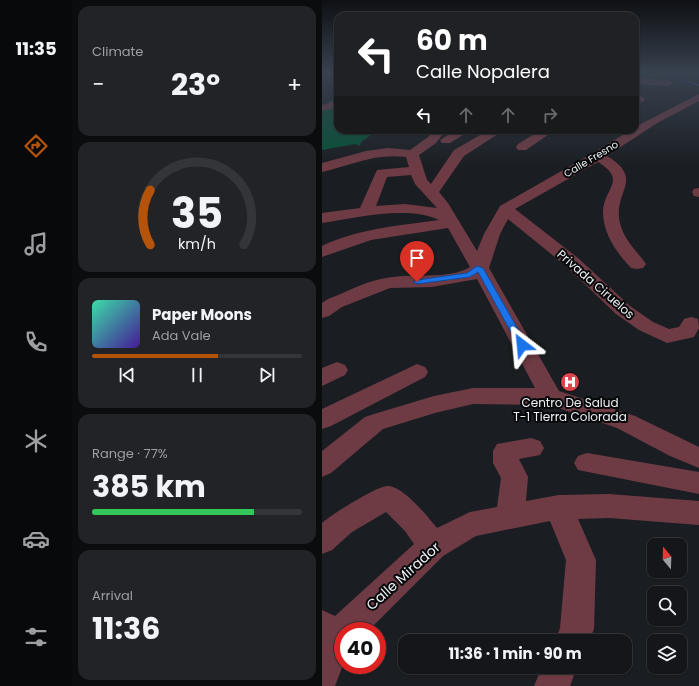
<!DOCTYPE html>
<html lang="en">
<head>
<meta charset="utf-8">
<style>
	:root { --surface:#14161a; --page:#212327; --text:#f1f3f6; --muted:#9d9fa2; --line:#333539; --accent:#b45309 }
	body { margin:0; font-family:Poppins,sans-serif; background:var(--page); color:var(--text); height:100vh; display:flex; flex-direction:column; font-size:15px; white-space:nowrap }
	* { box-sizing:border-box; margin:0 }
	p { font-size:13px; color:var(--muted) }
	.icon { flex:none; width:22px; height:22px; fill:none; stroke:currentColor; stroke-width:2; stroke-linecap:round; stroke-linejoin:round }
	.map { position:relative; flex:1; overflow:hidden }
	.panel { display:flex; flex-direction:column; gap:6px; padding:6px; background:#0b0c0e; width:250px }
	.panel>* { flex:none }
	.top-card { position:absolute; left:12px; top:12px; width:305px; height:122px; border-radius:12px; box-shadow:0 1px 3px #0004,0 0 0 1px var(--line); background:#202124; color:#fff; overflow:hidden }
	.needle { width:26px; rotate:341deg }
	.buttons { position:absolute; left:325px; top:538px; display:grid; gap:8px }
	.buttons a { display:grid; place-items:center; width:40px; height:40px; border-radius:8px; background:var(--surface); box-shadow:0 1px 3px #0004,0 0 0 1px var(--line); font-size:20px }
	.speed { position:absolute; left:12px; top:622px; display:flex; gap:8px; font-size:20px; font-weight:700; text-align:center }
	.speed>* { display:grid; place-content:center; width:52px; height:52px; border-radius:50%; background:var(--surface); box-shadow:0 1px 3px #0004,0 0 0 1px var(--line); line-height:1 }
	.speed .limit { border:6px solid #d22; background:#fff; color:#111 }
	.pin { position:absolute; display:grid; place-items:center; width:34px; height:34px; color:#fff; margin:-41px -17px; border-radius:50% 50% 50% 0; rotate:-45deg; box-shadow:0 0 4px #0007 }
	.pin .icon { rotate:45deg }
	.me { position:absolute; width:44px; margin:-22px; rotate:331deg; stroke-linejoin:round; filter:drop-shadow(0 0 3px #0008) }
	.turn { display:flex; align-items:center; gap:14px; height:84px; padding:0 16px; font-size:18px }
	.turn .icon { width:52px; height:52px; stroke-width:2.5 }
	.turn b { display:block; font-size:28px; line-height:34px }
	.lanes { display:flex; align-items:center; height:38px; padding:0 16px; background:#0003; justify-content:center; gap:20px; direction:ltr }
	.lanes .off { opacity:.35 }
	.big { font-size:30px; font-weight:700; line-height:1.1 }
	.panel .card { flex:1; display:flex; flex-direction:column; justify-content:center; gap:6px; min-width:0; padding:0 14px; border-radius:12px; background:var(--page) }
	.panel .dial { align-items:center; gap:0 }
	.dial svg { height:104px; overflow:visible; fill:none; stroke:var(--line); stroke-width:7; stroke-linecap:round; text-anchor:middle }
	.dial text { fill:var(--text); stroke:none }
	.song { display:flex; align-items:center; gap:12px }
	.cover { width:48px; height:48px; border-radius:6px; background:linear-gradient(135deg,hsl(160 70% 55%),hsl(260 70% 35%)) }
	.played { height:4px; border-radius:2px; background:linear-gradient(90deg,var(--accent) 60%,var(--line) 60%) }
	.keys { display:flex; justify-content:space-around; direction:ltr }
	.heat { display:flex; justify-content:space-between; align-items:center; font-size:22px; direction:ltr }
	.charge { height:6px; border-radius:3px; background:linear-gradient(90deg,#34c759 77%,var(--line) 0) }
	.trip { position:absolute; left:76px; top:634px; width:234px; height:40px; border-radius:12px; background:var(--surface); box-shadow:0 1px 3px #0004,0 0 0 1px var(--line); font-weight:700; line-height:40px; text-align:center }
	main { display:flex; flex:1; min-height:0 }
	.dock { display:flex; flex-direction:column; width:72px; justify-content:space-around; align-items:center; background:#08090a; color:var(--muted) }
	.dock .icon { width:28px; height:28px }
	.dock .selected { color:var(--accent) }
	.dock b { font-size:18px; color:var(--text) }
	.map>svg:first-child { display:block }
	.forest { fill:#055237 }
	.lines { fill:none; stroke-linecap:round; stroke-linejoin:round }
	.stream { fill:#334e89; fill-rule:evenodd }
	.minor { fill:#6e3b44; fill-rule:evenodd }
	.route { fill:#1a73e8; stroke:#114b97 }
	.labels { text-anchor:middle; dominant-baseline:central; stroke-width:4; stroke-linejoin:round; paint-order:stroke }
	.far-street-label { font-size:10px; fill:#eff2f5; stroke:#06080a }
	.street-label { font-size:12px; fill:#eff2f5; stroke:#06080a }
	.poi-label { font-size:12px; fill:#eff2f5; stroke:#06080a }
	.near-street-label { font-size:14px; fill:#eff2f5; stroke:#06080a }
</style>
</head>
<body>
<main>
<nav class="dock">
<b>11:35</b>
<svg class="icon selected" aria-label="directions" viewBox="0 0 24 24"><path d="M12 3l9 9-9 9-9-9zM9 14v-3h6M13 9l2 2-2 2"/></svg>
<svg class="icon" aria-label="music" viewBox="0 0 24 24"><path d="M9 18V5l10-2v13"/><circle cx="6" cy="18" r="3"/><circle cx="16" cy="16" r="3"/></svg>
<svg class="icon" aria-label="phone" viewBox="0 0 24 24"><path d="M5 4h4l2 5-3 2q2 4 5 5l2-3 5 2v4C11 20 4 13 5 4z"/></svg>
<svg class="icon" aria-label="climate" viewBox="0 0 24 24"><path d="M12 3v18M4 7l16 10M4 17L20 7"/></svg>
<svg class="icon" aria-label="car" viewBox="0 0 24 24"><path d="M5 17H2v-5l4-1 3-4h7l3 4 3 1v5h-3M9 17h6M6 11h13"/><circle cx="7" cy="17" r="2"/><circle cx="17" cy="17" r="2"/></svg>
<svg class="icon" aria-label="filters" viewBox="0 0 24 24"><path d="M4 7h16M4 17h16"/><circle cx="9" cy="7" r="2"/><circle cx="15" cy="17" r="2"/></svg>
</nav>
<section class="panel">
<div class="card"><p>Climate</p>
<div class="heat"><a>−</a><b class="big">23°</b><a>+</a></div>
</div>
<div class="card dial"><svg viewBox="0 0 100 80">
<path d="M14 69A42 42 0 1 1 86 69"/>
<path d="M14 69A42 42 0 0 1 14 27" stroke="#b45309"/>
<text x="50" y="56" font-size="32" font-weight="700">35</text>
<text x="50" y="72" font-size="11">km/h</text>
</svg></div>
<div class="card">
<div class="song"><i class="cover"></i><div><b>Paper Moons</b><p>Ada Vale</p></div></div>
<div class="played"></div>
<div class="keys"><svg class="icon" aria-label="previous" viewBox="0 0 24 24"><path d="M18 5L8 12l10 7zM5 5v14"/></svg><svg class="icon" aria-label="pause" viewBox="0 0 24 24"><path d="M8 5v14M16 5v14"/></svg><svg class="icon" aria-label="next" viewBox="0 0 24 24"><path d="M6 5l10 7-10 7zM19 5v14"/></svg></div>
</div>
<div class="card"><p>Range · 77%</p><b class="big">385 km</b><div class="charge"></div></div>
<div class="card"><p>Arrival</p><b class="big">11:36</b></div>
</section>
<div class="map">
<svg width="377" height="686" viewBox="0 0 377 686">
	<rect width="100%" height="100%" fill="#1a1e22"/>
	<!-- forest -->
	<polygon class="forest" points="16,99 16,130 65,130 65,132 49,135 39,142 38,146 33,144 0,150 0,109 8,104 7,101"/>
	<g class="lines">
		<!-- stream -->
		<polygon class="stream" points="340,72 343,72 364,81 377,84 377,86 362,82"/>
		<!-- minor -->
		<g class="minor">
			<polygon points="313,78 346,80 351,83 346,86 313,84"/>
			<path d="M 377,94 L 377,101 L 335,123 L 285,156 C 324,180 290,191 298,223 C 302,240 314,250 324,264 L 321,268 L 315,269 L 309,268 C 295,253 282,235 281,214 C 280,189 307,181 276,162 L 193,209 L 256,258 L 308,306 L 331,322 L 347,329 L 357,327 L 362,319 L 369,317 L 376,319 L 377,328 L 372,337 L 345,343 L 317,330 L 294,314 L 244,266 L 186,219 L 178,234 L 167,268 L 237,391 L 313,416 L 377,447 L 377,468 L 348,456 L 295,428 L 228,405 L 151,404 L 113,413 L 61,429 L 9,473 L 0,477 L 0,451 L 43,417 L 52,414 L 112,396 L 151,388 L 213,388 L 155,279 L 110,287 L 68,288 L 20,307 L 7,316 L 0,318 L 0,303 L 6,299 C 25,292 44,281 64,278 C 87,273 128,280 148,267 L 126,228 L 49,240 L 0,257 L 0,246 C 37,228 77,226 117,220 C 86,205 33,218 0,223 L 0,213 L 38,208 L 55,170 L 87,167 L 84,157 C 53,153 29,165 0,172 L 0,163 L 44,151 L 66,148 L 88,150 L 106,137 L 112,130 L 124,130 L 114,143 L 97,155 L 105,180 L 109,184 L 132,150 L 167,130 L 182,130 L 142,156 L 117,192 L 126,203 L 155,251 L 162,234 L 178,206 L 271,153 L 309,130 L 313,130 L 313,127 ZM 89,175 L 93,184 L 115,208 L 83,204 L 54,206 L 65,177 Z"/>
			<polygon points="318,96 323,99 322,101 313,103 313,97"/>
			<polygon points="16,100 16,107 0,111 0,105"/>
			<polygon points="134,130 149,130 128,143 120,143 118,140"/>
			<polygon points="219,130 233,130 204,150 196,150 194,147 196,144"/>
			<polygon points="377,188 377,197 372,196 370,192 372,189"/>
			<polygon points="15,362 23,365 26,370 23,375 0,386 0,368"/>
			<polygon points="95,364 103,367 106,372 103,377 9,426 0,429 0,409"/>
			<path d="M 209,438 L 218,441 L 222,448 L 218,455 L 197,459 L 206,477 L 204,501 L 237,495 L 287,494 L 377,501 L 377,525 L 287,518 L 256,519 L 274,560 L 272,629 L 267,641 L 233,641 L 238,628 L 244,560 L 228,521 L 154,536 L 121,556 L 46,631 L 21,631 L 21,665 L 13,686 L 0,686 L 0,610 L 13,616 L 92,544 L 83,531 L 64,512 L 30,532 L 10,550 L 0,554 L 0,523 C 9,515 57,484 67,486 C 83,488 105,516 115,528 L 148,512 L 175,507 L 179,478 L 171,463 L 171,451 L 175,444 Z"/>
			<polygon points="265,453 377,472 377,494 256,470 252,463 256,456"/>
			<polygon points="220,667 255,667 248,686 212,686"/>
		</g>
	</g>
	<!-- sky -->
	<linearGradient id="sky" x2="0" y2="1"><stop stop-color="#0e1013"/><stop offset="0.43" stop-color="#38414f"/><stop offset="1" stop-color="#38414f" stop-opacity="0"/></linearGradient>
	<rect width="377" height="168" fill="url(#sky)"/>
	<!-- route -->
	<polygon class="route" points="155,266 161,268 205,345 203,347 200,348 196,345 156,272 148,277 95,284 91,282 95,280 145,273"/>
	<!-- icons -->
	<defs>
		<symbol id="hospital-disc" viewBox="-11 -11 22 22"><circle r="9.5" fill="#e0444e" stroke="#06080a"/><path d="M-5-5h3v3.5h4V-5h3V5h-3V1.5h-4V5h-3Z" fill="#fff"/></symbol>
	</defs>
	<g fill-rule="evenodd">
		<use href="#hospital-disc" x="237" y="371" width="22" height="22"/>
	</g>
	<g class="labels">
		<!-- far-street labels -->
		<g class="far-street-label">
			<text transform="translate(269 159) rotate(-31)">Calle Fresno</text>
		</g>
		<!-- street labels -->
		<g class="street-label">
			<text transform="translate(274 284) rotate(41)">Privada Ciruelos</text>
		</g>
		<!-- poi labels -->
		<g class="poi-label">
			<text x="248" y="402">Centro De Salud<tspan x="248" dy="14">T-1 Tierra Colorada</tspan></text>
		</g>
		<!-- near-street labels -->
		<g class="near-street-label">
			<text transform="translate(81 576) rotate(-42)">Calle Mirador</text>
		</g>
	</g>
</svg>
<div class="buttons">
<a><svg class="needle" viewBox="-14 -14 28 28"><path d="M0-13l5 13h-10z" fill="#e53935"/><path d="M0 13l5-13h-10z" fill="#9d9fa2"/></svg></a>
<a><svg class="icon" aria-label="search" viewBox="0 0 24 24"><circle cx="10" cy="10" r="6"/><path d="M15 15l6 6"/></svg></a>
<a><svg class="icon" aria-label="layers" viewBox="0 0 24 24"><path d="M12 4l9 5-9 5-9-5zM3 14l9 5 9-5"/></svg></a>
</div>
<div class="speed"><div class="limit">40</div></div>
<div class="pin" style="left:95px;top:282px;background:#d93025"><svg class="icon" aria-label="arrive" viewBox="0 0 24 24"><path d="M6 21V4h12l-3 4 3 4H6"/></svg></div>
<svg class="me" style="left:200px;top:345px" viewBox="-20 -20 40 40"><path d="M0-17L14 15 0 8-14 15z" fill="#1a73e8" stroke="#fff" stroke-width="4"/></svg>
<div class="trip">11:36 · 1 min · 90 m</div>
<div class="top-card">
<div class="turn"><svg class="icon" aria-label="left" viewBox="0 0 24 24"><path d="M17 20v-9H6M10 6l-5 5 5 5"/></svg><div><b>60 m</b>Calle Nopalera</div></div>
<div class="lanes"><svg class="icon" aria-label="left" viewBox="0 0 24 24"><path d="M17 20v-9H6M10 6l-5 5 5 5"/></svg><svg class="icon off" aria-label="ahead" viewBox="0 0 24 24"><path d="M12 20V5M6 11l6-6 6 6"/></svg><svg class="icon off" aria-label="ahead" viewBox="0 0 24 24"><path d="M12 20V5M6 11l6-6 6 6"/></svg><svg class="icon off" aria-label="right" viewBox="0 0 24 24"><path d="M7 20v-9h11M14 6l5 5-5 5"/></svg></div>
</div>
</div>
</main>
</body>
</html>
